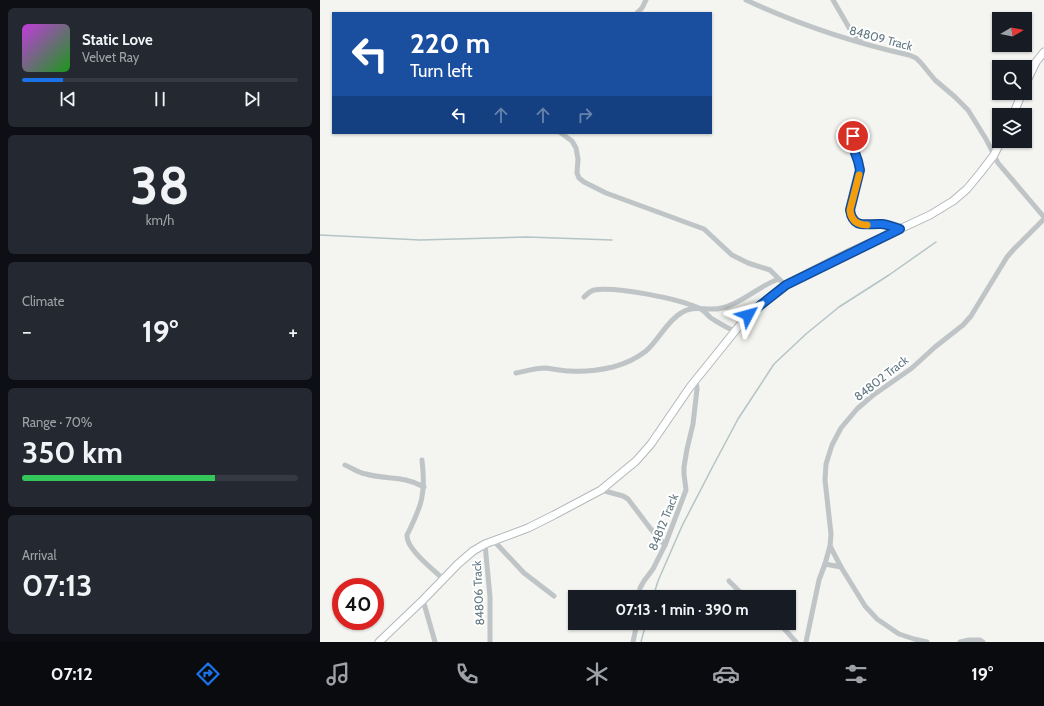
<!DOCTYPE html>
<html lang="en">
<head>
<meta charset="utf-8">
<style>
	:root { --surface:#171b24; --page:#242831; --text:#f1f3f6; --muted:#9ea1a6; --line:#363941; --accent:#1a73e8 }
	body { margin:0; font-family:Cabin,sans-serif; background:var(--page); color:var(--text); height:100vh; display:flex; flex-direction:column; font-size:15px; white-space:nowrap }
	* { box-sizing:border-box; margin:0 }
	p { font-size:13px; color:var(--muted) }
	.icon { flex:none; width:22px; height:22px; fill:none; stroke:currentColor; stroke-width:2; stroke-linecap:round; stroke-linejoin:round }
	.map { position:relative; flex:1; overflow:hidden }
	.panel { display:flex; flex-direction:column; gap:8px; padding:8px; background:#0d0f14; width:320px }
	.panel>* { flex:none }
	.top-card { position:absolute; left:12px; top:12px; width:380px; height:122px; border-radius:0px; box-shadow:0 1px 3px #0004; background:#1a4fa0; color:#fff; overflow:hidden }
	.needle { width:26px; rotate:80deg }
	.tools { position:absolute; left:672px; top:12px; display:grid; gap:8px }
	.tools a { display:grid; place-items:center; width:40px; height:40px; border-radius:0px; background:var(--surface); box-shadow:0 1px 3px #0004; font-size:20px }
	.speed { position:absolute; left:12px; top:578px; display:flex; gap:8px; font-size:20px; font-weight:700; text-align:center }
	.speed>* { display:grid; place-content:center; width:52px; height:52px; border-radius:50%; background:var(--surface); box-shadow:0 1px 3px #0004; line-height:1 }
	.speed .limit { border:6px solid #d22; background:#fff; color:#111 }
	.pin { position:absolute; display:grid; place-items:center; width:34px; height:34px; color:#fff; margin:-17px; border:2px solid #fff; border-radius:50%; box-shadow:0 1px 4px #0007 }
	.me { position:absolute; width:44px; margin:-22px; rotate:51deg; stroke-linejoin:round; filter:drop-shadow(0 0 3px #0008) }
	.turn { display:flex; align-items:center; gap:14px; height:84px; padding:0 12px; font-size:18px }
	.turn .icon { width:52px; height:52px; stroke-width:2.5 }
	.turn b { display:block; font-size:28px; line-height:34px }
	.lanes { display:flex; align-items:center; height:38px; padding:0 12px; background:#0003; justify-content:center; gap:20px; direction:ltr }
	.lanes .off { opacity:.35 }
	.big { font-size:30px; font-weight:700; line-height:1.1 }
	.panel .tile { flex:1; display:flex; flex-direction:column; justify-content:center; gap:6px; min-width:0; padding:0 14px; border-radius:6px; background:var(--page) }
	.panel .dial { align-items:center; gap:0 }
	.dial b { font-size:52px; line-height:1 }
	.song { display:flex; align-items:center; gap:12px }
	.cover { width:48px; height:48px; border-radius:6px; background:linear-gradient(135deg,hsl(290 70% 55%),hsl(120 70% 35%)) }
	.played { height:4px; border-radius:2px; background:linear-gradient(90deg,var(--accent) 15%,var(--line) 15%) }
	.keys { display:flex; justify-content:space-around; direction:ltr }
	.heat { display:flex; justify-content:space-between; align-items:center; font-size:22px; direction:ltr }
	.charge { height:6px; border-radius:3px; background:linear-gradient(90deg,#34c759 70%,var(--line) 0) }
	.trip { position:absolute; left:248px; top:590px; width:228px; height:40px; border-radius:0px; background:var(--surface); box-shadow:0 1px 3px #0004; font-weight:700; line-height:40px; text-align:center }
	.dock { display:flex; height:64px; justify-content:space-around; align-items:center; background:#090b0e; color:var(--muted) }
	.dock .icon { width:28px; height:28px }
	.dock .current { color:var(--accent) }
	.dock b { font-size:18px; color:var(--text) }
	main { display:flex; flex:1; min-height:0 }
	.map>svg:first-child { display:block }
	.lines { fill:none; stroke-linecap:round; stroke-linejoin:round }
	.stream { stroke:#b4c4c6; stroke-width:1.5 }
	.secondary-casing { stroke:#b1b8bb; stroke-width:9 }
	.street { stroke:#bfc4c6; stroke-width:5 }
	.secondary { stroke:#fff; stroke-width:7 }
	.route-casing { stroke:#114b97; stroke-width:10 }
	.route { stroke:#1a73e8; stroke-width:7 }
	.slow { stroke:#f59e0b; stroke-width:7 }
	.labels { text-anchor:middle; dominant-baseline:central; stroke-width:4; stroke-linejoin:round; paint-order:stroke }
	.street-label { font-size:12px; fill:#627882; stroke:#fff }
</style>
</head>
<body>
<main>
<section class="panel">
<div class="tile">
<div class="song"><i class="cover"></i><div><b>Static Love</b><p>Velvet Ray</p></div></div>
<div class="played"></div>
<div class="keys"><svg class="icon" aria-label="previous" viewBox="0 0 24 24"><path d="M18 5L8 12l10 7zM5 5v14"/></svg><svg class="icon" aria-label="pause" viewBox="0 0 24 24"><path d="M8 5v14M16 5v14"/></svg><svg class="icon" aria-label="next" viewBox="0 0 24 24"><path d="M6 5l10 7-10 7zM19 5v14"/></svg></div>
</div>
<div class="tile dial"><b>38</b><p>km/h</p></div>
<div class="tile"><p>Climate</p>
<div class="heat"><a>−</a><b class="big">19°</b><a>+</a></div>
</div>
<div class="tile"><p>Range · 70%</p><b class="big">350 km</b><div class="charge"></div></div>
<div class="tile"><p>Arrival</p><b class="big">07:13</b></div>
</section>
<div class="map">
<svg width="724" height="642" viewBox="0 0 724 642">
	<rect width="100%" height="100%" fill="#f4f4f0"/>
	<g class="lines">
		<!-- stream -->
		<g class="stream">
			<polyline points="0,235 100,240 207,237 292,240"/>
			<polyline points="333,597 338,581 362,526 393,466 418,419 454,364 486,334 519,307 569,275 616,242"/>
			<polyline points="321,642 326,623"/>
		</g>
		<defs>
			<g id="secondary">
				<polyline points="705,85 716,62 724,52"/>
				<polyline points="693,115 702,93"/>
				<polyline points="59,642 103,600 138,564 153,551 165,544 208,528 234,515 281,490 316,461 331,444 370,387 428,315 465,285 530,252 610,215 633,201 647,189 661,172 674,155 681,141"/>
			</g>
		</defs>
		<!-- secondary casing -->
		<use href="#secondary" class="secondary-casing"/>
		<!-- street -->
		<g class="street">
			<path d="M 426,0 C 480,25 531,42 589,55 L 596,58 L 601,63 L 615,80 L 635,97 L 648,110 L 666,139 L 678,163 L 724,217"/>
			<polyline points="513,0 531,31 541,42"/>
			<polyline points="317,13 322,8 326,0"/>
			<polyline points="241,133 252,141 256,148 258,159 257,173 259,178 264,182 286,193 384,229 412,255 428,263 450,270 459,279"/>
			<path d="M 533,136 L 534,150 L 538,161 L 539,170 L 530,210 C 533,230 547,223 562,224 C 569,225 574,227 580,229"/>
			<path d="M 264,297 C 267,294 270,291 274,290 C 296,286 359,299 379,308 C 384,310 387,315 391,318 C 399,323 406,328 415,331"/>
			<path d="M 196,373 C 206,371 216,368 226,368 C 234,369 242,371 250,371 C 264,372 280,370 293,367 C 304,364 317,358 326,351 C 339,340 346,322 361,313 C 374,304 389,312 402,308 C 423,303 438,286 459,279 L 465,285"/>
			<path d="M 102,460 C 106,494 102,505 87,535 C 86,549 113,569 123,579"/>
			<path d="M 25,465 C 32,468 39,473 46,474 C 67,480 83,475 104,487"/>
			<polyline points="281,490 303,496 308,499 330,528 345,545"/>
			<polyline points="174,541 204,573 234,596"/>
			<polyline points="165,544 170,597 170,642"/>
			<polyline points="505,564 521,567"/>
			<polyline points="409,581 425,597"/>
			<polyline points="319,597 320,588 324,581 333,569 345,545 366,490 364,474 364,467 367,449 373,424 377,389 376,379"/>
			<polyline points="103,600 115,642"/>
			<polyline points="459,623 476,642"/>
			<polyline points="313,642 317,623"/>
			<polyline points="486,642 499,580 505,564 510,546"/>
			<polyline points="607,642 594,639 579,634 557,619 545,606 521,567 510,546 511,534 505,480 506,464 512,445 521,428 537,409 552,396 592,368 615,347 643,325 651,316 687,257 694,249 724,219"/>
			<polyline points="640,642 649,640 660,640 663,642"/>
		</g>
		<!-- secondary -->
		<use href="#secondary" class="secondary"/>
	</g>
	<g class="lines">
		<defs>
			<path id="route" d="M 428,315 L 466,285 L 580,229 C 574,227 569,225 562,224 C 547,223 533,230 530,210 L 540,170 L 538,161 L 534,150 L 533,136"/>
		</defs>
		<!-- route casing -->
		<use href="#route" class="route-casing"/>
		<!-- route -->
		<use href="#route" class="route"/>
		<!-- slow -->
		<path class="slow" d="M 539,175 L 530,210 C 531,220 537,225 547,225"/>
	</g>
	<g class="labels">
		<!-- street labels -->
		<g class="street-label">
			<text transform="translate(561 38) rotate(15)">84809 Track</text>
			<text transform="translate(561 378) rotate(-38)">84802 Track</text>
			<text transform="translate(343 522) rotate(-68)">84812 Track</text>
			<text transform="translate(158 593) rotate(-93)">84806 Track</text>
		</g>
	</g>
</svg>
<div class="tools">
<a><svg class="needle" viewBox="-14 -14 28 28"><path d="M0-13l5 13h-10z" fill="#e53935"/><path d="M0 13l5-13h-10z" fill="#9ea1a6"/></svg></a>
<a><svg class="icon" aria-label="search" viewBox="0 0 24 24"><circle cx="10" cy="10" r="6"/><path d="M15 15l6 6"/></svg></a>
<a><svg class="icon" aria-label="layers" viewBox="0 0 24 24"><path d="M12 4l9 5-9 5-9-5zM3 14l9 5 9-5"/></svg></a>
</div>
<div class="speed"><div class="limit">40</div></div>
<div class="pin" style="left:533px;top:136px;background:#d93025"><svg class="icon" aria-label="arrive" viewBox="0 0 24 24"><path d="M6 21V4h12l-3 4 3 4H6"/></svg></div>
<svg class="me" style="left:428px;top:315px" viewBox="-20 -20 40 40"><path d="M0-17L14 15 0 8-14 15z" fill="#1a73e8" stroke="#fff" stroke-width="4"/></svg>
<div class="trip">07:13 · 1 min · 390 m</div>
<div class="top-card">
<div class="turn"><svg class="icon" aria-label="left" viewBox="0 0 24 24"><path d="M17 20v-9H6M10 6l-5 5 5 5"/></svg><div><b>220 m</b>Turn left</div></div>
<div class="lanes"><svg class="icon" aria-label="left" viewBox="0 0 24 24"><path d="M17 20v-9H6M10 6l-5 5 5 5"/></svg><svg class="icon off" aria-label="ahead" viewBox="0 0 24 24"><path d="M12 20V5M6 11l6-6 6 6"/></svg><svg class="icon off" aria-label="ahead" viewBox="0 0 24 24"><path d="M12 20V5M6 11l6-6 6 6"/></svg><svg class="icon off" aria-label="right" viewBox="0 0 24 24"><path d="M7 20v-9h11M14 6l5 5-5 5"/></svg></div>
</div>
</div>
</main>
<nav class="dock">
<b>07:12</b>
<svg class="icon current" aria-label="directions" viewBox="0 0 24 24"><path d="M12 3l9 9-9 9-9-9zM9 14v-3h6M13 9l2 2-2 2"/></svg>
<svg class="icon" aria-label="music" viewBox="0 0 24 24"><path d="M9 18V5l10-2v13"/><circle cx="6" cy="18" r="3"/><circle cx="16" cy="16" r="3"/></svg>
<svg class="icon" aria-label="phone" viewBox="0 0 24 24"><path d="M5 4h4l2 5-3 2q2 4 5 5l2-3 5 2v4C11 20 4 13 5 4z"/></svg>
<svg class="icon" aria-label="climate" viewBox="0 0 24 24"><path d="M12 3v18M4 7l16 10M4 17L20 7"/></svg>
<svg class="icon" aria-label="car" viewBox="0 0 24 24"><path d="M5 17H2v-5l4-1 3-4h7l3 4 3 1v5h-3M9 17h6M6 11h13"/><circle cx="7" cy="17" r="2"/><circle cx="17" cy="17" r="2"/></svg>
<svg class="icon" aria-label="filters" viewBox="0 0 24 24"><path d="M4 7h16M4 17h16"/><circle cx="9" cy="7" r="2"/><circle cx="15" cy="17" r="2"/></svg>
<b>19°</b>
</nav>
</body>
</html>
